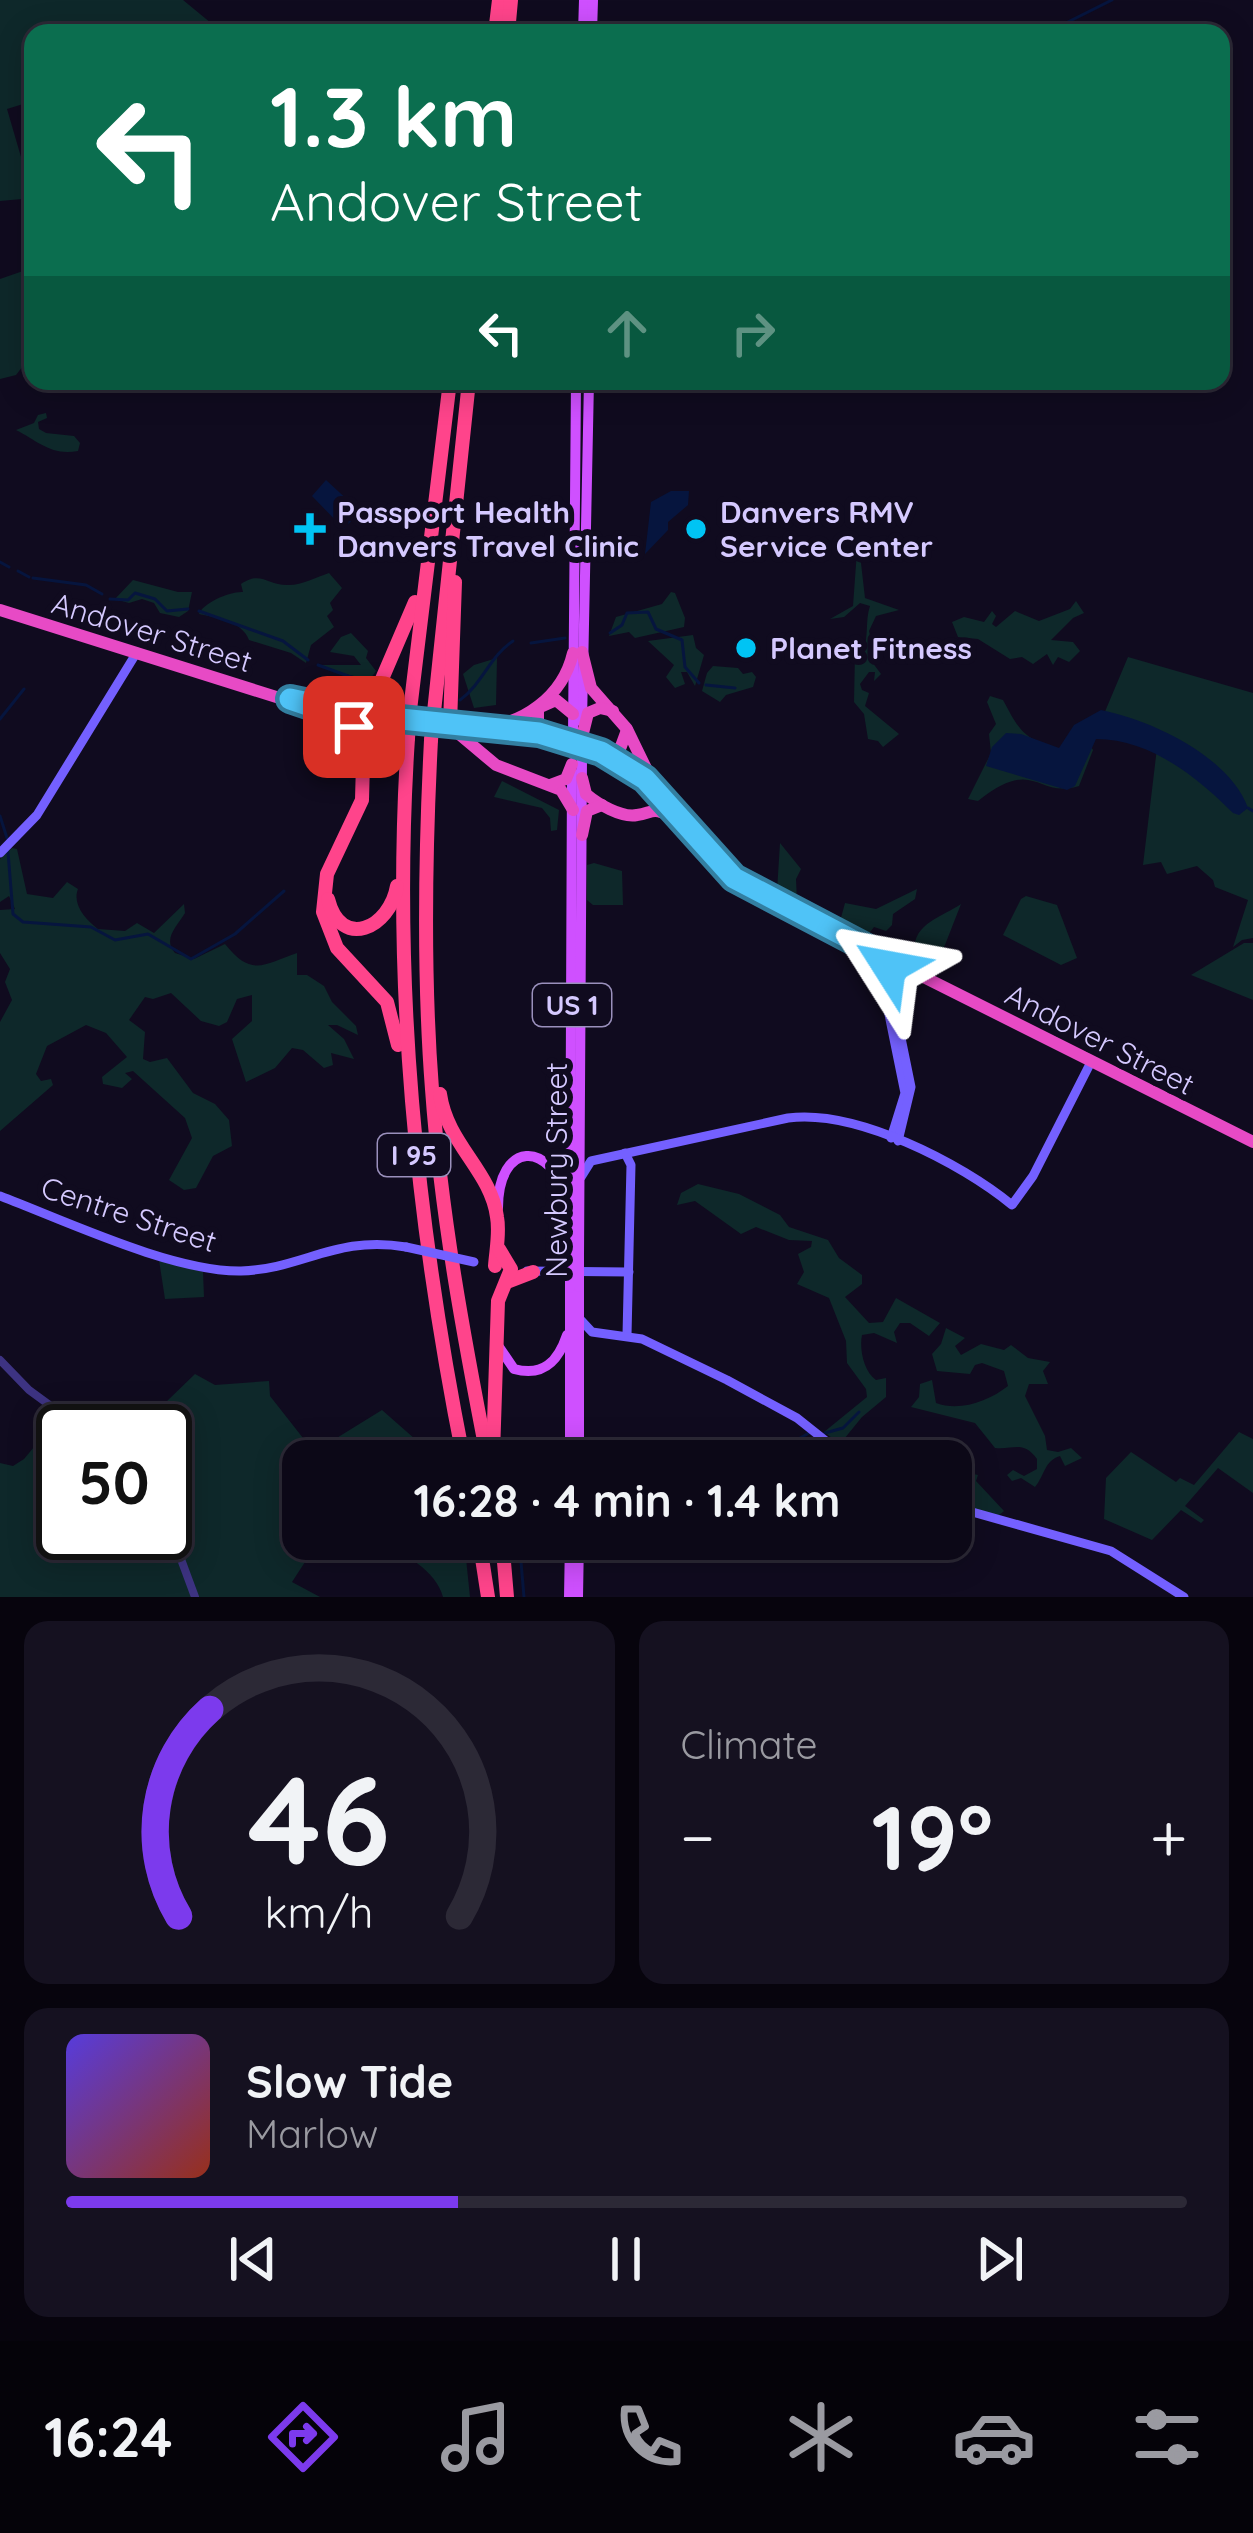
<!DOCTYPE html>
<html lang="en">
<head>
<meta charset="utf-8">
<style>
	:root { --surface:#0c0817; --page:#151120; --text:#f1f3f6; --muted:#9a9aa1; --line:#2c2936; --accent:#7c3aed }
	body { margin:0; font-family:Quicksand,sans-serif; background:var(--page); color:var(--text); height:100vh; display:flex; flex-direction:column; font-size:45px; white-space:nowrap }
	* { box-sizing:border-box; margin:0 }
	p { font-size:39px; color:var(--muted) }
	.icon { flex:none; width:66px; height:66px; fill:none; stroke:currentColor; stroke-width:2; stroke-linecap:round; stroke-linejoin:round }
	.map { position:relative; height:1597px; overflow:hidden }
	.sheet { display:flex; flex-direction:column; gap:24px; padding:24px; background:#07040d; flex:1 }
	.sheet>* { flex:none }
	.hud { position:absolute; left:24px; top:24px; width:1206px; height:366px; border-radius:24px; box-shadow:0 6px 30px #0003,0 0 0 3px var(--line); background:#0b6e4f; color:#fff; overflow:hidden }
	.speed { position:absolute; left:36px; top:1404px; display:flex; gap:24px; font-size:60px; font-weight:700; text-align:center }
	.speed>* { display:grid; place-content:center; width:156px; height:156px; border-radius:50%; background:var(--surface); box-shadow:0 6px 30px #0003,0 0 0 3px var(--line); line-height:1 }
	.speed .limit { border:6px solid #111; border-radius:18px; background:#fff; color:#111 }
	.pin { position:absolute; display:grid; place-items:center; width:102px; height:102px; color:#fff; margin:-51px; border-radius:24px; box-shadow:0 6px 18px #0006 }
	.me { position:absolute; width:132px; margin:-66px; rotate:304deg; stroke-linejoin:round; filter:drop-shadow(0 0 9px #0008) }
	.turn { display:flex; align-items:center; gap:42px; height:252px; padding:0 48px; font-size:54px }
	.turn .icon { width:156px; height:156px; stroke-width:2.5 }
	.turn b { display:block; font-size:84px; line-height:102px }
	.lanes { display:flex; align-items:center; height:114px; padding:0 48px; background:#0003; justify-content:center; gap:60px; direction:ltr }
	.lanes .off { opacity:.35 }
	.big { font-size:90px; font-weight:700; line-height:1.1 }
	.sheet .card { flex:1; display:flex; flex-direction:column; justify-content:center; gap:18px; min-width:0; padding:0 42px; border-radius:24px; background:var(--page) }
	.sheet .dial { align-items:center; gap:0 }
	.dial svg { height:312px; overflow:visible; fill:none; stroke:var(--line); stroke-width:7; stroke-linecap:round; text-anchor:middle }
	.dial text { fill:var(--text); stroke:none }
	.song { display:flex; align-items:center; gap:36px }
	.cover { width:144px; height:144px; border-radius:18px; background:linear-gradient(135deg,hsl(250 70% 55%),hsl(10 70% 35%)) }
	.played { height:12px; border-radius:6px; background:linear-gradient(90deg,var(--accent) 35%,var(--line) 35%) }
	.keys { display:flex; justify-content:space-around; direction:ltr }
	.heat { display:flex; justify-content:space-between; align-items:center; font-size:66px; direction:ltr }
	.sheet .tiles { flex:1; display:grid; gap:24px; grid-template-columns:1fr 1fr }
	.card:last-child { grid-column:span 2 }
	.trip { position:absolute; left:282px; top:1440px; width:690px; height:120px; border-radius:24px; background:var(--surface); box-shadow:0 6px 30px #0003,0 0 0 3px var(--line); font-weight:700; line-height:120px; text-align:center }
	.menu { display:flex; height:192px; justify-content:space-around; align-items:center; background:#050309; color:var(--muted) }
	.menu .icon { width:84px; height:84px }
	.menu .current { color:var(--accent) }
	.menu b { font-size:54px; color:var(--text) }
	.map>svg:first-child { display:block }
	.green { fill:#0e282a }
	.water { fill:#06153e }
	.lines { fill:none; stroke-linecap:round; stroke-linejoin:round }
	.stream { stroke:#06153e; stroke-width:3 }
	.tertiary { stroke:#3d3382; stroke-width:8 }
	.secondary { stroke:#7460ff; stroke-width:9 }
	.primary { stroke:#cf50ff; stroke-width:10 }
	.trunk { stroke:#e74ac5; stroke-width:12 }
	.motorway { stroke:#ff448b; stroke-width:14 }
	.secondary-bridge { stroke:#7460ff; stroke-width:9 }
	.primary-bridge { stroke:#cf50ff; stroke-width:10 }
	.motorway-bridge { stroke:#ff448b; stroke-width:14 }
	.route-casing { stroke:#337fa1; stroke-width:30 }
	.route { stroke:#4fc3f7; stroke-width:21 }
	.poi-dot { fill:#00c4f4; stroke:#100b1f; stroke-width:4.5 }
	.labels { text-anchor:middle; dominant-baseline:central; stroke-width:12; stroke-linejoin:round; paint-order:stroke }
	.shield { fill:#100b1f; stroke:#9a90bc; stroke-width:3 }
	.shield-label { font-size:27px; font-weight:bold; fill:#d5c9ff }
	.poi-label { font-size:30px; font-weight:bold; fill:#d5c9ff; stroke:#100b1f; text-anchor:start }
	.street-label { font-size:30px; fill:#d5c9ff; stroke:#100b1f }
</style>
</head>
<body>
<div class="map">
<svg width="1253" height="1597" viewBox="0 0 1253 1597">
	<rect width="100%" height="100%" fill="#100b1f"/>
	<!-- green -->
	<g class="green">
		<polygon points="0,0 183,0 217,28 215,33 33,33 33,101 7,109 33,198 0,201"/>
		<polygon points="23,271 33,277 33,353 16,375 0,379 0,279"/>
		<path d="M 46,413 L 47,418 L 38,422 L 39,429 L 46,433 L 74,436 L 80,443 L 78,451 C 51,456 38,441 16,430 L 34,423 L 38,415 Z"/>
		<path d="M 858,537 L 865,598 L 899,610 L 876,616 L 869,631 L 872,644 L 869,658 L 881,674 L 874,681 L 875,672 L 869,672 L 860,684 L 862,690 L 869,693 L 865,706 L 899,734 L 883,747 L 878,741 L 868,739 L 864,714 L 854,702 L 855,653 L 863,652 C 869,637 865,620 870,606 L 860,603 L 844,617 L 830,619 L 853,606 Z"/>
		<path d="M 329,573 L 342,588 L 330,603 L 333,610 L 327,616 L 334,627 L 311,645 L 306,663 L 291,653 L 249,640 C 242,621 217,618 199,614 C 203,603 230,591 243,592 L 241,584 C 261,570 268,586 289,585 C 302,585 317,577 329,573 Z"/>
		<polygon points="133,580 178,592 192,592 188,611 179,617 160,613 154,603 142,599 129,603 115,599"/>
		<polygon points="671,592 675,593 685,618 684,627 635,638 629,632 609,636 616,617 662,604"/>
		<polygon points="1076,601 1084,613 1073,618 1051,640 1073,642 1080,651 1069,662 1058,657 1053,665 1047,654 1033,664 1022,657 1010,659 978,639 958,637 952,622 964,617 984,622 992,611 996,616 992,624 996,627 1015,611 1039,621 1070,609"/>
		<path d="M 351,633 L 368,651 L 366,658 L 376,671 L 368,682 C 354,672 338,677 321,665 L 361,665 L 354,656 L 330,652 L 341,637 Z"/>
		<polygon points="693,635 696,648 704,655 695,686 687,672 681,672 685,684 675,688 666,677 674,665 648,641"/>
		<polygon points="1128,657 1253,693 1253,938 1242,940 1233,947 1248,900 1215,887 1213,880 1197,866 1167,874 1161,862 1143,865 1157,748 1096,733"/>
		<polygon points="497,658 496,705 474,708 463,674 474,665"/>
		<polygon points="713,666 738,668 743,674 752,672 756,677 753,687 726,695 720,702 702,691 707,673"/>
		<path d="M 990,696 L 1003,700 C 1020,732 1024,739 1060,750 L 1085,737 L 1093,750 L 1079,786 C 1035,799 1036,755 978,801 L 968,799 L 991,753 L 989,734 L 996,724 L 987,702 Z"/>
		<polygon points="502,781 559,810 557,830 551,831 550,818 542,808 494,797"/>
		<polygon points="780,843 801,869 796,879 797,901 790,903 777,891"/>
		<path d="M 12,848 L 17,849 L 27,894 L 53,898 L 67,882 L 78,889 C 72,904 85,919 98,929 L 125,931 L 137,923 L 154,933 L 184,904 L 185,913 C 178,925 162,939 175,953 L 194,959 L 225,944 C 252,978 264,964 297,953 L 297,975 L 307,975 L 324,986 L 332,1002 L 356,1026 L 358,1035 L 337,1025 L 328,1025 L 344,1039 L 354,1059 L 331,1053 L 333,1065 L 324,1068 L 303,1050 L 292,1048 L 275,1068 L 246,1082 L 232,1039 L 252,1021 L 252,995 L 237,999 L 227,1022 L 219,1026 L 201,1021 L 171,993 L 153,999 L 145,997 L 129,1020 L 145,1032 L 143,1059 L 150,1062 L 167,1058 L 193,1093 L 215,1104 L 229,1120 L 232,1146 L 213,1156 L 196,1188 L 184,1190 L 169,1180 L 192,1138 L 185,1118 L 133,1071 L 125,1073 L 132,1079 L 122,1088 L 103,1084 L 102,1077 L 127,1057 L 106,1033 L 86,1025 L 47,1046 L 36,1074 L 41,1081 L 51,1079 L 53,1085 L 0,1131 L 0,1022 L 12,1000 L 5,982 L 10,969 L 0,953 L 0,910 L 15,909 L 9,896 L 0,902 L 0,859 Z"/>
		<polygon points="594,863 622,871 623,905 593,905 587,900 587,865"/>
		<polygon points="917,889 915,899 893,914 892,925 886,931 874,927 867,936 848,932 839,925 845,903 876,909"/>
		<polygon points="1026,896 1057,905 1077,958 1061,965 1003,935 1021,899"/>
		<path d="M 961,904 L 943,950 L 935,953 L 915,950 C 912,924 944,916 961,904 Z"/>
		<polygon points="1244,943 1253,943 1253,1000 1191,975"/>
		<path d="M 698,1184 L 739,1194 L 780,1215 L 789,1227 L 828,1240 L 839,1258 L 862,1275 L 862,1284 L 845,1297 L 869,1323 L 883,1322 L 896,1298 L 940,1323 L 929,1336 L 910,1323 L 900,1323 L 894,1332 L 897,1343 L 874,1333 L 862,1335 C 859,1349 864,1372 876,1380 L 886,1378 L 886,1397 L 862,1417 L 840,1444 L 824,1432 L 867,1397 L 866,1389 L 847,1363 L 846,1341 L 829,1298 L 797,1284 L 804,1272 L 798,1254 L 811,1247 L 812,1241 L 789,1240 L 756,1227 L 741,1234 L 695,1201 L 677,1205 L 681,1193 Z"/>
		<polygon points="159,1260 203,1272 204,1297 165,1299"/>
		<path d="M 946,1328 L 965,1338 L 955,1346 L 961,1355 L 981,1344 L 1004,1350 L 1011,1345 L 1028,1358 L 1050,1362 L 1043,1371 L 1048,1384 L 1029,1384 L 1025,1396 L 1045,1436 L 1047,1450 L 1058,1452 L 1071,1448 L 1082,1458 L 1065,1466 L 1060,1456 C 1044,1461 1045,1475 1035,1487 L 1021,1478 L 1012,1481 L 1007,1475 L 1013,1470 L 1024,1476 L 1037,1469 L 1037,1459 C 1023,1440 1014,1450 995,1448 L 975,1423 L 911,1407 L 919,1397 L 920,1384 L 932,1380 L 936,1403 C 960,1412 989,1401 1008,1386 L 1004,1371 L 982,1363 L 975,1365 L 970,1374 L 937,1371 L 932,1354 L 941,1344 Z"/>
		<polygon points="195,1374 215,1385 269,1381 270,1396 314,1452 382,1410 440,1461 303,1461 303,1539 320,1539 292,1582 320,1597 0,1597 0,1463 13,1466 24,1459 59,1417 71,1426 66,1427 39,1464 40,1470 55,1481 63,1471 60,1486 63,1489 63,1533 138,1533 150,1547 174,1546 165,1510 165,1431 136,1431"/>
		<polygon points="1239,1432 1253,1439 1253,1493 1218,1468 1185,1506 1204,1520 1201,1523 1181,1510 1152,1540 1104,1519 1106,1478 1131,1452 1176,1482 1180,1478 1194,1485"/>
		<polygon points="922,1452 967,1461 969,1473 978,1475 976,1481 1004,1511 998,1516 974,1509 974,1489 951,1474 951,1461 919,1461"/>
		<path d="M 382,1539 L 464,1539 L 470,1597 L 443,1597 C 436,1570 404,1555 382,1539 Z"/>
	</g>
	<!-- water -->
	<g class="water">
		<polygon points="326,480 352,504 352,520 344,529 312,496"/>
		<polygon points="671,491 689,491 688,505 668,522 668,530 645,554 651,502"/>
		<path d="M 1101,710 C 1152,720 1230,757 1248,808 L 1239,815 L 1233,813 C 1197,777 1150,739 1096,739 L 1075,786 L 1067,790 L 986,766 L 992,747 L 1006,733 L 1021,734 L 1059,748 L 1074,725 Z"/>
	</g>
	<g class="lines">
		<!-- stream -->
		<g class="stream">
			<polyline points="1050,31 1112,0"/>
			<polyline points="0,562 9,567"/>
			<polyline points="18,571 29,577"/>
			<polyline points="33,578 86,585 102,594"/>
			<polyline points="110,599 128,600 135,593 155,599 167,611 188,609"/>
			<polyline points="199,611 283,641 308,660"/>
			<polyline points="610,633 622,625 627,613 648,612 656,629 682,640 685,667 699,683"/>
			<polyline points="531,643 565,638"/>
			<polyline points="318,665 370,684"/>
			<polyline points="706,685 735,688"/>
			<polyline points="385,693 395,695"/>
			<path d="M 460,700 C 483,683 490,656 513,641"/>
			<polyline points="0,719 24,689"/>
			<polyline points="1248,808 1253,811"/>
			<polyline points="0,816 7,838"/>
			<polyline points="8,852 13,914 23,922 91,927 115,940 148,934 191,959 235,934 284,891"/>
			<polyline points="825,1433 843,1428 859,1412"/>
			<polyline points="592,1454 609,1461"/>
			<polyline points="553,1460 553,1450 561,1444"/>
			<polyline points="748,1461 764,1445 786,1446 809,1433"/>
			<polyline points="519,1539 524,1597"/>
		</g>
		<!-- tertiary -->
		<g class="tertiary">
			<polyline points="0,1360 29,1390 85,1431"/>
			<polyline points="165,1516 195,1597"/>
		</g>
		<!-- secondary -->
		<g class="secondary">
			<polyline points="0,853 37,815 137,652"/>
			<polyline points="887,959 882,980 905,1093 891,1138"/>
			<polyline points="892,961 889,979 911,1087 898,1141"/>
			<polyline points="625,1153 631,1165 627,1335"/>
			<path d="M 581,1177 L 591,1161 L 788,1118 C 856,1109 961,1163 1012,1205 L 1033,1176 L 1091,1062"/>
			<path d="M 0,1196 C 66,1221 173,1272 241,1271 C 303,1269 336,1235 406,1247"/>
			<polyline points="527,1271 629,1272"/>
			<polyline points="579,1318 592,1332 642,1339 727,1380 797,1418 851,1461"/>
			<polyline points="951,1506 1111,1551 1184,1597"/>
		</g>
		<!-- primary -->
		<g class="primary">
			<polyline points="583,33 584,0"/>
			<polyline points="592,33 593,0"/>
			<polyline points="582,722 589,381"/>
			<polyline points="573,735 576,381"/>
			<path d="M 498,1208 C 498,1141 551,1139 566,1200"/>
			<polyline points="570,1256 572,770"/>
			<polyline points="579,1256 582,757"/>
			<path d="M 499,1347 L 514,1369 C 543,1377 558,1362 567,1335"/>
			<polyline points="570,1461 570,1288"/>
			<polyline points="579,1461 579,1287"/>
			<polyline points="569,1597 570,1539"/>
			<polyline points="578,1597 579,1539"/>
		</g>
		<!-- trunk -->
		<g class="trunk">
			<polyline points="0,610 324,712 372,722"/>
			<polyline points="582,652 591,688 627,729 657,791"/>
			<polyline points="404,726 546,740 609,761 647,788 708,859 754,892 1253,1142"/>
			<path d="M 478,727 C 523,726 563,696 573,653"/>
			<polyline points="459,734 496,765 561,790 573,810"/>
			<polyline points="555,736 538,726 538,708 556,700 573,714"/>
			<polyline points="582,737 588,713 600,708 613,711"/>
			<polyline points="601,751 620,749 627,730"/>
			<path d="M 582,778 L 586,794 C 598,804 621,818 637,815 C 652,813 652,807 668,815"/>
			<polyline points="550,785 566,779 572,764"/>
			<polyline points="582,835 587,811 602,805"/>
		</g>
		<!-- motorway -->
		<g class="motorway">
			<polyline points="495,33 499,0"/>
			<polyline points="508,33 511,0"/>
			<polyline points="333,709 361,705 376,693 415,602"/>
			<polyline points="410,710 450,381"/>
			<polyline points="434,712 469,381"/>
			<polyline points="337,715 354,727 359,742"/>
			<polyline points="380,717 364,725 362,800 327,874 323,912 337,948 387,1002 398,1045"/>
			<polyline points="435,729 450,724 455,582"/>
			<path d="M 408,738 C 392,982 416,1221 464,1461"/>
			<path d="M 431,740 C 425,857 423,973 432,1089 C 441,1215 464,1338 488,1461"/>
			<polyline points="369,748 372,732 391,724"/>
			<path d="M 328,899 C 341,951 390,928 397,886"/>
			<path d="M 440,1094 C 447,1144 491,1171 497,1217 C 500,1233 496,1251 495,1266"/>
			<polyline points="507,1282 533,1272"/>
			<polyline points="493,1454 498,1301 511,1269 499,1249"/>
			<polyline points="479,1539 488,1597"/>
			<polyline points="502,1539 507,1597"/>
		</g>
		<!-- secondary-bridge -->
		<polyline class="secondary-bridge" points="406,1247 474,1262"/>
		<!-- primary-bridge -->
		<g class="primary-bridge">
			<polyline points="582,737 582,757"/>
			<polyline points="573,754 573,735"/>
			<polyline points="570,1256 570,1288"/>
			<polyline points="579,1287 579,1256"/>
		</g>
		<!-- motorway-bridge -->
		<g class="motorway-bridge">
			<polyline points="408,738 410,710"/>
			<polyline points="431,740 434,712"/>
		</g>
	</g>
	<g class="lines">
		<defs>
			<polyline id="route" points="354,727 337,715 290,699 371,716 539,733 601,752 645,779 734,878 892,961 889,967"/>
		</defs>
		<!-- route casing -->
		<use href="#route" class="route-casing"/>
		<!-- route -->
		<use href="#route" class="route"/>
	</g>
	<!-- markers -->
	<g class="poi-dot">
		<path d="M304 511h12v12h12v12h-12v12h-12v-12h-12v-12h12z"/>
		<circle cx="696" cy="529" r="12"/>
		<circle cx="746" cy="648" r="12"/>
	</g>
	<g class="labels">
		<!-- shield labels -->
		<g class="shield">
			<rect x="533" y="984" width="78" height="42" rx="9"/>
			<rect x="378" y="1134" width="72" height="42" rx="9"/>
		</g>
		<g class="shield-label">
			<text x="572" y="1005">US 1</text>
			<text x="414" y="1155">I 95</text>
		</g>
		<!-- poi labels -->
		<g class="poi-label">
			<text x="337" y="512">Passport Health<tspan x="337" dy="34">Danvers Travel Clinic</tspan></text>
			<text x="720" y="512">Danvers RMV<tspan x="720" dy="34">Service Center</tspan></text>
			<text x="770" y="648">Planet Fitness</text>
		</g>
		<!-- street labels -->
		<g class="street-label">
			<text transform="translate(152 632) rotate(17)">Andover Street</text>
			<text transform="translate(1100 1039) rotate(27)">Andover Street</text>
			<text transform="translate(556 1170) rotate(-90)">Newbury Street</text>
			<text transform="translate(129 1214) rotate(18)">Centre Street</text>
		</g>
	</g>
</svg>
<div class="speed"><div class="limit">50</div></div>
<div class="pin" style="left:354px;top:727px;background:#d93025"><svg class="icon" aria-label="arrive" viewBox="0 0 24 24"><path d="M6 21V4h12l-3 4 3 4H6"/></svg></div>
<svg class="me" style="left:889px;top:967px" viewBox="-20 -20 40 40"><path d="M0-17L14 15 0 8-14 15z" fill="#4fc3f7" stroke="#fff" stroke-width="4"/></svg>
<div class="trip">16:28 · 4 min · 1.4 km</div>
<div class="hud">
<div class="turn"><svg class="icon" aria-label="left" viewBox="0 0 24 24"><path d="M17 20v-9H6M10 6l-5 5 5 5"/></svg><div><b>1.3 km</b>Andover Street</div></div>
<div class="lanes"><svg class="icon" aria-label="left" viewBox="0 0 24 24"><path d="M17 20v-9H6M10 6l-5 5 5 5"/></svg><svg class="icon off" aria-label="ahead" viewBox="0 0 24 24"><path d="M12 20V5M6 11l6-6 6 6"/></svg><svg class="icon off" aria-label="right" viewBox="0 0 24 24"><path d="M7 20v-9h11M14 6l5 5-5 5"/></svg></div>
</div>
</div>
<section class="sheet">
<div class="tiles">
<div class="card dial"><svg viewBox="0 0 100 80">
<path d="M14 69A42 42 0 1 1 86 69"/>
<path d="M14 69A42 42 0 0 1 22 16" stroke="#7c3aed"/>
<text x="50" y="56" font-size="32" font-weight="700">46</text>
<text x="50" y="72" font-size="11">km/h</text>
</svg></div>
<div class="card"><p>Climate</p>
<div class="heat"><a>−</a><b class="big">19°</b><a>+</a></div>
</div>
<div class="card">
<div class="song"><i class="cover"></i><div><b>Slow Tide</b><p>Marlow</p></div></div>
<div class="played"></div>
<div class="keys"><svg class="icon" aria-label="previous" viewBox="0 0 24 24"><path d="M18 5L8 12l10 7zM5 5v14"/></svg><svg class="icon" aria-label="pause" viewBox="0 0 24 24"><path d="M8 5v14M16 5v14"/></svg><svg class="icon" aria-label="next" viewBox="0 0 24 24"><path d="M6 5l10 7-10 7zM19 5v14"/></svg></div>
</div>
</div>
</section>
<nav class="menu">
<b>16:24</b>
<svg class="icon current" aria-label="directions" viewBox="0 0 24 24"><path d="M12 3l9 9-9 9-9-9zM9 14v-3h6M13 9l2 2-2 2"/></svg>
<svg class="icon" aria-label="music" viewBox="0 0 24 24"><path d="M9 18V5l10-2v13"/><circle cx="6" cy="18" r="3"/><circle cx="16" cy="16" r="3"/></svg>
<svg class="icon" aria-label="phone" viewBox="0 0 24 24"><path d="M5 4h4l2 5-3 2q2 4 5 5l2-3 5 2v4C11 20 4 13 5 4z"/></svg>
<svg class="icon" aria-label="climate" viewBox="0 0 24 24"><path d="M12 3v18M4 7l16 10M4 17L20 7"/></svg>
<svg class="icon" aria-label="car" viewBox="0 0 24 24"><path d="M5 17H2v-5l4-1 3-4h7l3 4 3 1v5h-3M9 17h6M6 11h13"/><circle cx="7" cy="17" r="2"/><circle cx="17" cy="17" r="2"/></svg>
<svg class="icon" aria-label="filters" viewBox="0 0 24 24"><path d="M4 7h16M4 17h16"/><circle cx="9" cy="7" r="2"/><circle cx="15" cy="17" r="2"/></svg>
</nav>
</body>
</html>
